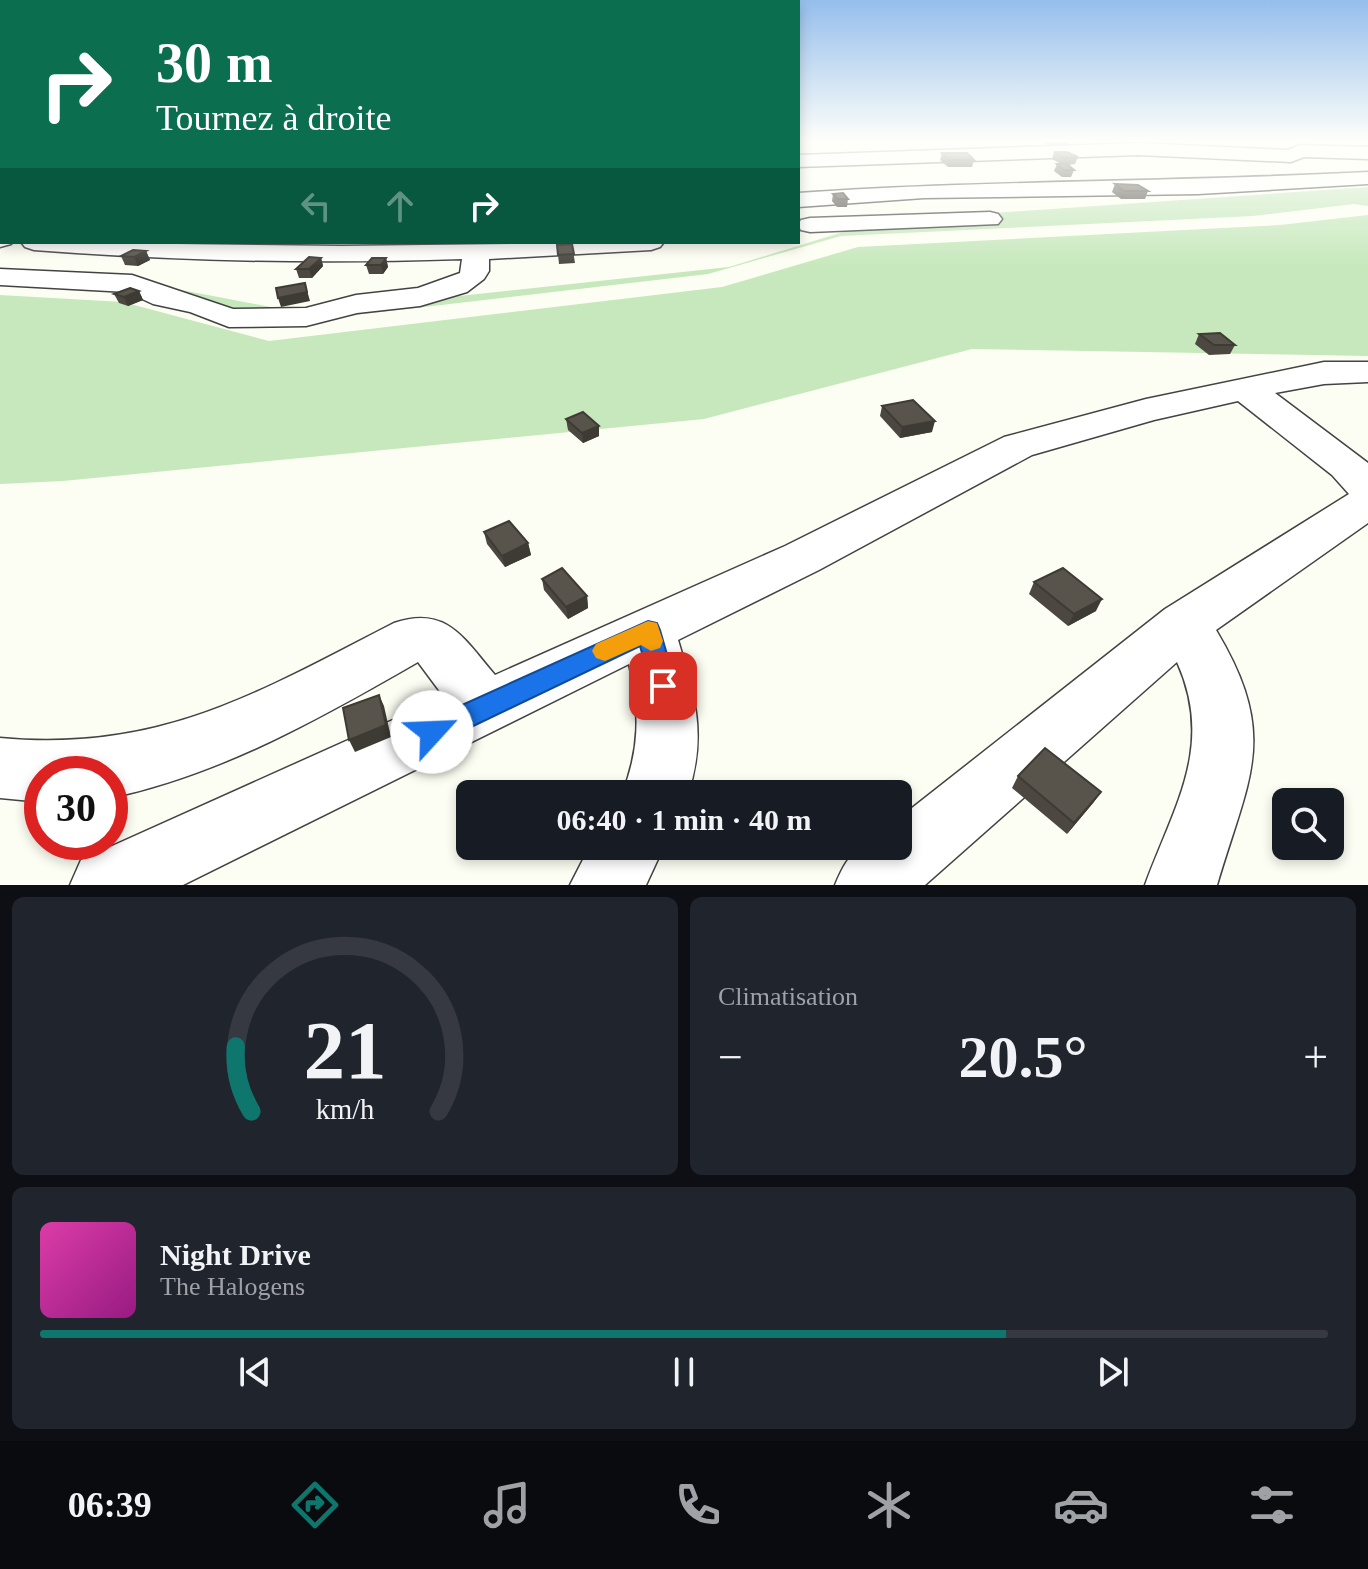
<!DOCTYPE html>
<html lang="fr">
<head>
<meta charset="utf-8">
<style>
	:root { --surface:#171b24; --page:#20242c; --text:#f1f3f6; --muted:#9ea1a6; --line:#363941; --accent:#0f766e }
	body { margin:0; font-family:Georgia,serif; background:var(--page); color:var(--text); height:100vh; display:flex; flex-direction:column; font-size:30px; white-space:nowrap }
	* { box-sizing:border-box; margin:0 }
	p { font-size:26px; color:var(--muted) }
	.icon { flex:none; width:44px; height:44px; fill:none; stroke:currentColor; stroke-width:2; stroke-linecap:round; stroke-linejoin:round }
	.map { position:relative; height:885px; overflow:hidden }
	.panel { display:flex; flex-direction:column; gap:12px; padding:12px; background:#0d0f14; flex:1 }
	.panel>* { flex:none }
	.banner { position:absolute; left:0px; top:0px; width:800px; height:244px; box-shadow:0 4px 12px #0003; background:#0b6e4f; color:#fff; overflow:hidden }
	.controls { position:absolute; left:1272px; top:788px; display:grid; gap:16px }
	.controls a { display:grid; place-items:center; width:72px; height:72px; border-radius:12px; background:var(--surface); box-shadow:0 4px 12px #0003; font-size:40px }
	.speed { position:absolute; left:24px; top:756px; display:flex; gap:16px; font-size:40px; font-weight:700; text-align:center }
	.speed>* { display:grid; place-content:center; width:104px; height:104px; border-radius:50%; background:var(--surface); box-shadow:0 4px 12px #0003; line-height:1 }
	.speed .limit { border:12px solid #d22; background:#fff; color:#111 }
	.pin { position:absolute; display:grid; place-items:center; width:68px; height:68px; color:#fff; margin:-34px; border-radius:16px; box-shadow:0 4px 12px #0006 }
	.me { position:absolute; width:88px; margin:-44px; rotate:65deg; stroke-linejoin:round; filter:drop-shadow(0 0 6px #0008) }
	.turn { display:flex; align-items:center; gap:28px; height:168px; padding:0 24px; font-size:36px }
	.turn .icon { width:104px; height:104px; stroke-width:2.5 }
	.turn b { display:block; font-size:56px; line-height:68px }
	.lanes { display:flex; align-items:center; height:76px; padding:0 24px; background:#0003; justify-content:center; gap:40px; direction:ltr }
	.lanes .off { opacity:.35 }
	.big { font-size:60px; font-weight:600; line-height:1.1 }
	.panel .widget { flex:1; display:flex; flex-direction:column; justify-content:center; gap:12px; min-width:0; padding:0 28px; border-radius:12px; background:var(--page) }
	.panel .dial { align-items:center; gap:0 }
	.dial svg { height:208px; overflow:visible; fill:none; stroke:var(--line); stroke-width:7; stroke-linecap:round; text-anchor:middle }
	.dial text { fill:var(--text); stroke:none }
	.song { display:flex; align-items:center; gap:24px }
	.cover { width:96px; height:96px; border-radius:12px; background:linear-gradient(135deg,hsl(320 70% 55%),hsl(310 70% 35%)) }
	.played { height:8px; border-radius:4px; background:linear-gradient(90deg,var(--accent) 75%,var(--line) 75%) }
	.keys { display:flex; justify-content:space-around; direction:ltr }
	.heat { display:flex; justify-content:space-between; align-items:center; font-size:44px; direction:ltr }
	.panel .tiles { flex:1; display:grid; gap:12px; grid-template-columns:1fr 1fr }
	.widget:last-child { grid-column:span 2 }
	.trip { position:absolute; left:456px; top:780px; width:456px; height:80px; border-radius:12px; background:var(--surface); box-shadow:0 4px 12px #0003; font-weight:600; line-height:80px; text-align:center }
	.tab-bar { display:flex; height:128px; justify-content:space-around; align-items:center; background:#090b0e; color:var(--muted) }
	.tab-bar .icon { width:56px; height:56px }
	.tab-bar .active { color:var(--accent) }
	.tab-bar b { font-size:36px; color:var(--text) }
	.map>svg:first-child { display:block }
	.green { fill:#c7e8bd }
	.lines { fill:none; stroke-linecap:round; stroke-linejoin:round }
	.minor-casing { stroke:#434343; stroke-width:3 }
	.minor { fill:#fff; fill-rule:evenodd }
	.wall { fill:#4c4841 }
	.shaded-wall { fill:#3e3b35 }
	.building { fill:#58544c; stroke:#3e3b35; stroke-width:2 }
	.route { fill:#1a73e8; stroke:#114b97; stroke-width:2 }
	.slow { fill:#f59e0b }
</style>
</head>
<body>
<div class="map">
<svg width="1368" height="885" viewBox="0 0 1368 885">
	<rect width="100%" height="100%" fill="#fdfef3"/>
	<!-- green -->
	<g class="green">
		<polygon points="1368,187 1368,206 1354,204 1253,216 841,236 708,274 270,325 129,288 0,281 0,268 135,281 302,313 729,267 879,221"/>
		<polygon points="1368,215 1368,356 972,349 704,419 63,481 0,484 0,295 123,302 269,341 722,287 858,247 1280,225"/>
	</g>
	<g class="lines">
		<defs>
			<g id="minor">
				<polygon points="1139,143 1288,150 1300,145 1368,147 1368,159 1304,157 1291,162 1139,155 798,167 798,155"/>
				<rect x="0" y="156" width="2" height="12"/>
				<path d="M 1368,172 L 1368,184 L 1198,194 L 924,198 L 798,207 L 798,193 C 988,180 1178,182 1368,172 Z"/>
				<polygon points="990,212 998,214 1002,219 998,224 810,232 801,230 798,225 801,220 810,218"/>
				<polygon points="0,231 2,242 13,242 11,244 0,247"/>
				<path d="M 21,242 L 342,246 L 664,242 L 660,247 L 651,250 L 489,259 L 489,271 L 484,279 L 467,292 L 420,306 L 357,313 L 306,326 L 229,327 L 190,312 L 153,304 L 127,292 L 0,285 L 0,269 L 132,275 L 233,309 L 306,308 L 356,295 L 418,288 L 460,273 L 462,259 C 319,264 177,261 34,250 L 25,247 Z"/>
				<path d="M 1324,362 L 1368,362 L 1368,382 L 1324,384 L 1275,393 L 1368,463 L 1368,523 L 1216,630 C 1280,737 1249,776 1217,885 L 1145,885 C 1174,806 1215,746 1177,662 L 925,885 L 835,885 C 851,847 858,846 898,846 L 898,819 L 1165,609 L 1349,494 L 1332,475 L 1238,401 L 1154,420 L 1032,455 L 819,570 L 678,640 C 695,697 707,735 688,794 L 622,794 C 640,749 640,711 629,664 L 183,885 L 70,885 L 81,860 L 444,697 L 418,662 C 319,719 222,774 110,798 L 110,774 L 42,774 L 42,802 L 0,798 L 0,738 C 159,753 258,693 394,623 C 447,605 464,639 495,675 L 785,546 L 1004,437 L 1146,399 Z"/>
				<polygon points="590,846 664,846 646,885 570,885"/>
			</g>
		</defs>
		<!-- minor casing -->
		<use href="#minor" class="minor-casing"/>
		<!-- minor -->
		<use href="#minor" class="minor"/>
	</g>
	<!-- wall -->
	<g class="wall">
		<polygon points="1042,142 1069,142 1068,145 1050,146"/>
		<polygon points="1054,152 1078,157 1075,164 1068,165 1074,170 1071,177 1062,177 1054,171 1057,164 1061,164 1052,159"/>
		<polygon points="942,153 974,160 972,167 948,167 940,160"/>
		<polygon points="1115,184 1148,191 1145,199 1121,199 1112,192"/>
		<polygon points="833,194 848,199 847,207 837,207 832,201"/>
		<polygon points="572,244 575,263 559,264 557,245"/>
		<polygon points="146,251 150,260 138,266 125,265 121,256"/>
		<polygon points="321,258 323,266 312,278 299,278 296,269"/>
		<polygon points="386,258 388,267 383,274 369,274 366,265"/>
		<polygon points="139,291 143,300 128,306 119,303 114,294"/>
		<polygon points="1199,334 1235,345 1230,354 1209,355 1195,344"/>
		<polygon points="882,406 932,432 900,438 880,416"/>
		<polygon points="566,419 599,426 599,436 583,443 568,430"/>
		<polygon points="484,532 528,543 531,555 505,567 487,544"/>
		<polygon points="542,579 587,596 588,608 568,619 544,590"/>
		<polygon points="1034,582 1096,611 1068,626 1029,594"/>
		<polygon points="1018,776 1101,792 1093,803 1067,834 1012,788"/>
	</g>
	<!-- shaded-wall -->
	<g class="shaded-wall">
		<polygon points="146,251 150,260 138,266 134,257"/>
		<polygon points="321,258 323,266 312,278 309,269"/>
		<polygon points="386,258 388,267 383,274 381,265"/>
		<polygon points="305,283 310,301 281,307 278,298"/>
		<polygon points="139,291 143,300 128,306 124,297"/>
		<polygon points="935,421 932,432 900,438 902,427"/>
		<polygon points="599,426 599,436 583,443 582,433"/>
		<polygon points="528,543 531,555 505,567 502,556"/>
		<polygon points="587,596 588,608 568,619 566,607"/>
		<polygon points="1102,599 1096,611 1068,626 1074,614"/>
		<polygon points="379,695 384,706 391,737 355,752 349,740"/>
		<polygon points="1101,792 1093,803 1067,834 1074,823"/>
	</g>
	<!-- building -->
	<g class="building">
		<polygon points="1054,152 1067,152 1078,157 1065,158"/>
		<polygon points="942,153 967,153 974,160 949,160"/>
		<polygon points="1057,164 1067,164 1074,170 1064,170"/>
		<polygon points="1115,184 1138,185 1148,191 1124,191"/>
		<polygon points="843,193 848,199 838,199 833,194"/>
		<polygon points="572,244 574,254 558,255 557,245"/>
		<polygon points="133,250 146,251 134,257 121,256"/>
		<polygon points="309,257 321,258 309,269 296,269"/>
		<polygon points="372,258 386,258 381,265 366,265"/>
		<polygon points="305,283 307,292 278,298 276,288"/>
		<polygon points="130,288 139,291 124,297 114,294"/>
		<polygon points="1220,333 1235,345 1214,345 1199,334"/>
		<polygon points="913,400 935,421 902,427 882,406"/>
		<polygon points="583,412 599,426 582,433 566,419"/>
		<polygon points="509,521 528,543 502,556 484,532"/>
		<polygon points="562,568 587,596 566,607 542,579"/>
		<polygon points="1063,568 1102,599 1074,614 1034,582"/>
		<polygon points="379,695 386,725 349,740 343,708"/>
		<polygon points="1045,748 1101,792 1074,823 1018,776"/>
	</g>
	<!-- sky -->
	<linearGradient id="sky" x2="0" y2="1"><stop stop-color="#95beec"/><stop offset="0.53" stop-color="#fefffa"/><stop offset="1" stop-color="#fefffa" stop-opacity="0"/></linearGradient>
	<rect width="1368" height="266" fill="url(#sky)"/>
	<!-- route -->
	<polygon class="route" points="648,621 657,623 660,630 676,686 672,694 663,698 654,694 640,646 442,741 432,745 422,741 418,732 422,723"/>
	<!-- slow -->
	<polygon class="slow" points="648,621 657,623 663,641 660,648 651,651 641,645 605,661 596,658 592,651 596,644"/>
</svg>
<div class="controls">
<a><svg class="icon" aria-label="search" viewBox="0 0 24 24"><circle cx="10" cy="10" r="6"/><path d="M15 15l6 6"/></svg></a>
</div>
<div class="speed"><div class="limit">30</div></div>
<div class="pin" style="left:663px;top:686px;background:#d93025"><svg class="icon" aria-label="arrive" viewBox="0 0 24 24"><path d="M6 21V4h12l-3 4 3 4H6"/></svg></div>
<svg class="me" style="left:432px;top:732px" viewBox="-20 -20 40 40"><circle r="19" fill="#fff"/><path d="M0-13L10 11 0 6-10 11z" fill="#1a73e8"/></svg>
<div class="trip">06:40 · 1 min · 40 m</div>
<div class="banner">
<div class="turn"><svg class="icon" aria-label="right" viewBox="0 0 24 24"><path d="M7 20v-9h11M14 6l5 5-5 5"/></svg><div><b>30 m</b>Tournez à droite</div></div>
<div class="lanes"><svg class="icon off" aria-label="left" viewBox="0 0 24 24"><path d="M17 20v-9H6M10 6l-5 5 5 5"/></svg><svg class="icon off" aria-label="ahead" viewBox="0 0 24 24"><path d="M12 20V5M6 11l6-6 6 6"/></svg><svg class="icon" aria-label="right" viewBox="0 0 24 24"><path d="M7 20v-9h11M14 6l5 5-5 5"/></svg></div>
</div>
</div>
<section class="panel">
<div class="tiles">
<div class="widget dial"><svg viewBox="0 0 100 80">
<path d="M14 69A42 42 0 1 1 86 69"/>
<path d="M14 69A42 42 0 0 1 8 44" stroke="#0f766e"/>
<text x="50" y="56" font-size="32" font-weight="700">21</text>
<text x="50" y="72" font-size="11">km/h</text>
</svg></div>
<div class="widget"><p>Climatisation</p>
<div class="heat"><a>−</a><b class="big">20.5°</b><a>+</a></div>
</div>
<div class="widget">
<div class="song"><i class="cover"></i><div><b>Night Drive</b><p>The Halogens</p></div></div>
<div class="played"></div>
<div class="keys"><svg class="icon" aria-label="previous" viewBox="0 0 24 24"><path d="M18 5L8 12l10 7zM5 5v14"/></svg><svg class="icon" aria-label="pause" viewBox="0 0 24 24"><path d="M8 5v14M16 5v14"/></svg><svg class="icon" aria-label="next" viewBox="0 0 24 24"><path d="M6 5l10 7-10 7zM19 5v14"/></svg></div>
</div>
</div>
</section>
<nav class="tab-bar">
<b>06:39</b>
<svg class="icon active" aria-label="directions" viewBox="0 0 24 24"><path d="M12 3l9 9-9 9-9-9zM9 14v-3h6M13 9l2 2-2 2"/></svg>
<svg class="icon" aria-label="music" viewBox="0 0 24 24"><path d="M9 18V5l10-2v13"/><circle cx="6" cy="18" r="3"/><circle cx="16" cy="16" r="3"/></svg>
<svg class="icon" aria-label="phone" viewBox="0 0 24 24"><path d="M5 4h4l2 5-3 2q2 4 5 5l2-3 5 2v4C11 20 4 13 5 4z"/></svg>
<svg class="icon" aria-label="climate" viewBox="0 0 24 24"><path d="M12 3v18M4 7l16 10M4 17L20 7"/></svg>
<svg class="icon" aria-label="car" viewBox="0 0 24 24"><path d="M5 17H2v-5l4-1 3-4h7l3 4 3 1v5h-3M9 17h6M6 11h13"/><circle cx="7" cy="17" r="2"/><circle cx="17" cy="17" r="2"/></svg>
<svg class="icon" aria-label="filters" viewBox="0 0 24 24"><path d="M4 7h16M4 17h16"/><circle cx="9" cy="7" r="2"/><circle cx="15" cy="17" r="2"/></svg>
</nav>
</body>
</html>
